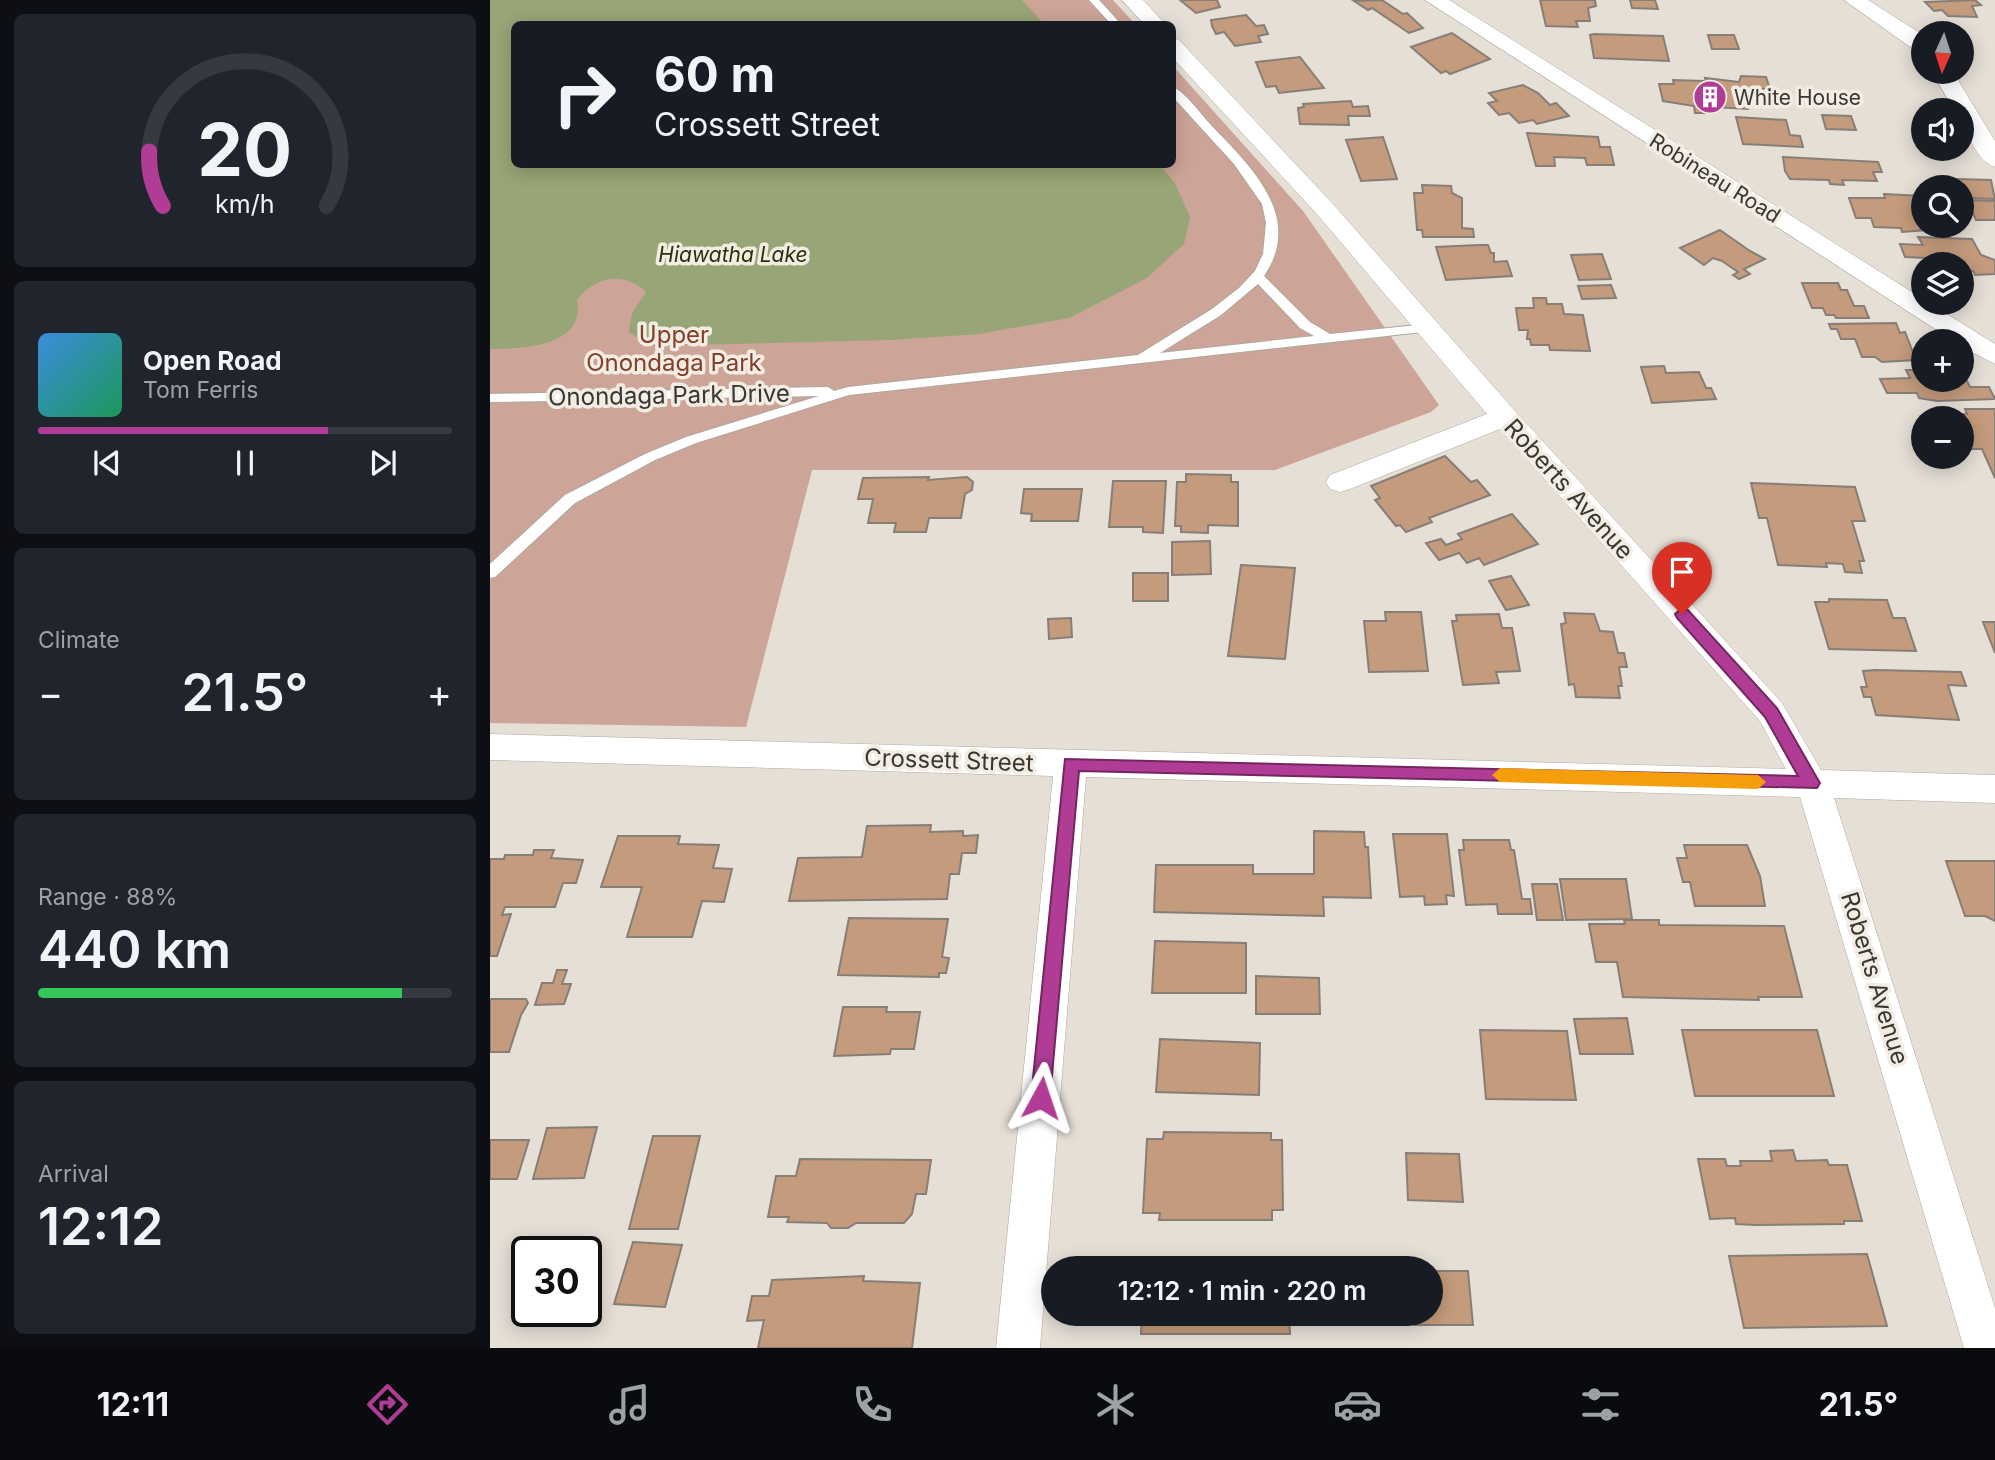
<!DOCTYPE html>
<html lang="en">
<head>
<meta charset="utf-8">
<style>
	:root { --surface:#171b24; --page:#20242c; --text:#f1f3f6; --muted:#9ea1a6; --line:#363941; --accent:#b03c95 }
	body { margin:0; font-family:Inter,sans-serif; background:var(--page); color:var(--text); height:100vh; display:flex; flex-direction:column; font-size:26px; white-space:nowrap }
	* { box-sizing:border-box; margin:0 }
	p { font-size:23px; color:var(--muted) }
	.icon { flex:none; width:38px; height:38px; fill:none; stroke:currentColor; stroke-width:2; stroke-linecap:round; stroke-linejoin:round }
	.map { position:relative; flex:1; overflow:hidden }
	.details { display:flex; flex-direction:column; gap:14px; padding:14px; background:#0d0f14; width:490px }
	.details>* { flex:none }
	.top-card { position:absolute; left:21px; top:21px; width:665px; height:147px; border-radius:10px; box-shadow:0 4px 18px #0003; background:#171b24; color:var(--text); overflow:hidden }
	.needle { width:46px; rotate:183deg }
	.fabs { position:absolute; left:1421px; top:21px; display:grid; gap:14px }
	.fabs a { display:grid; place-items:center; width:63px; height:63px; border-radius:50%; background:var(--surface); box-shadow:0 4px 18px #0003; font-size:35px }
	.speed { position:absolute; left:21px; top:1236px; display:flex; gap:14px; font-size:35px; font-weight:700; text-align:center }
	.speed>* { display:grid; place-content:center; width:91px; height:91px; border-radius:50%; background:var(--surface); box-shadow:0 4px 18px #0003; line-height:1 }
	.speed .limit { border:4px solid #111; border-radius:10px; background:#fff; color:#111 }
	.pin { position:absolute; display:grid; place-items:center; width:60px; height:60px; color:#fff; margin:-72px -30px; border-radius:50% 50% 50% 0; rotate:-45deg; box-shadow:0 0 7px #0007 }
	.pin .icon { rotate:45deg }
	.me { position:absolute; width:77px; margin:-38px; rotate:5deg; stroke-linejoin:round; filter:drop-shadow(0 0 5px #0008) }
	.turn { display:flex; align-items:center; gap:24px; height:147px; padding:0 28px; font-size:32px }
	.turn .icon { width:91px; height:91px; stroke-width:2.5 }
	.turn b { display:block; font-size:49px; line-height:60px }
	.big { font-size:52px; font-weight:600; line-height:1.1 }
	.details .tile { flex:1; display:flex; flex-direction:column; justify-content:center; gap:10px; min-width:0; padding:0 24px; border-radius:10px; background:var(--page) }
	.details .dial { align-items:center; gap:0 }
	.dial svg { height:182px; overflow:visible; fill:none; stroke:var(--line); stroke-width:7; stroke-linecap:round; text-anchor:middle }
	.dial text { fill:var(--text); stroke:none }
	.song { display:flex; align-items:center; gap:21px }
	.cover { width:84px; height:84px; border-radius:10px; background:linear-gradient(135deg,hsl(210 70% 55%),hsl(150 70% 35%)) }
	.played { height:7px; border-radius:4px; background:linear-gradient(90deg,var(--accent) 70%,var(--line) 70%) }
	.keys { display:flex; justify-content:space-around; direction:ltr }
	.heat { display:flex; justify-content:space-between; align-items:center; font-size:38px; direction:ltr }
	.charge { height:10px; border-radius:5px; background:linear-gradient(90deg,#34c759 88%,var(--line) 0) }
	.trip { position:absolute; left:551px; top:1256px; width:402px; height:70px; border-radius:35px; background:var(--surface); box-shadow:0 4px 18px #0003; font-weight:600; line-height:70px; text-align:center }
	.menu { display:flex; height:112px; justify-content:space-around; align-items:center; background:#090b0e; color:var(--muted) }
	.menu .icon { width:49px; height:49px }
	.menu .current { color:var(--accent) }
	.menu b { font-size:32px; color:var(--text) }
	main { display:flex; flex:1; min-height:0 }
	.map>svg:first-child { display:block }
	.green { fill:#cda598 }
	.water { fill:#98a576 }
	.building { fill:#c49b7c; stroke:#877e78; stroke-width:2 }
	.lines { fill:none; stroke-linecap:round; stroke-linejoin:round }
	.service-casing { stroke:#aea89f; stroke-width:2 }
	.minor-casing { stroke:#aea89f; stroke-width:1 }
	.service { fill:#fff; fill-rule:evenodd }
	.minor { fill:#fff; fill-rule:evenodd }
	.route { fill:#b03c95; stroke:#722761; stroke-width:2 }
	.slow { fill:#f59e0b }
	.labels { text-anchor:middle; dominant-baseline:central; stroke-width:7; stroke-linejoin:round; paint-order:stroke }
	.far-poi-label { font-size:21px; fill:#393733; stroke:#f3ece3; text-anchor:start }
	.far-street-label { font-size:21px; fill:#393733; stroke:#f3ece3 }
	.far-water-label { font-size:21px; font-style:italic; fill:#2a320d; stroke:#f3ece3 }
	.park-label { font-size:24px; fill:#82412b; stroke:#f3ece3 }
	.street-label { font-size:24px; fill:#393733; stroke:#f3ece3 }
</style>
</head>
<body>
<main>
<section class="details">
<div class="tile dial"><svg viewBox="0 0 100 80">
<path d="M14 69A42 42 0 1 1 86 69"/>
<path d="M14 69A42 42 0 0 1 8 45" stroke="#b03c95"/>
<text x="50" y="56" font-size="32" font-weight="700">20</text>
<text x="50" y="72" font-size="11">km/h</text>
</svg></div>
<div class="tile">
<div class="song"><i class="cover"></i><div><b>Open Road</b><p>Tom Ferris</p></div></div>
<div class="played"></div>
<div class="keys"><svg class="icon" aria-label="previous" viewBox="0 0 24 24"><path d="M18 5L8 12l10 7zM5 5v14"/></svg><svg class="icon" aria-label="pause" viewBox="0 0 24 24"><path d="M8 5v14M16 5v14"/></svg><svg class="icon" aria-label="next" viewBox="0 0 24 24"><path d="M6 5l10 7-10 7zM19 5v14"/></svg></div>
</div>
<div class="tile"><p>Climate</p>
<div class="heat"><a>−</a><b class="big">21.5°</b><a>+</a></div>
</div>
<div class="tile"><p>Range · 88%</p><b class="big">440 km</b><div class="charge"></div></div>
<div class="tile"><p>Arrival</p><b class="big">12:12</b></div>
</section>
<div class="map">
<svg width="1505" height="1348" viewBox="0 0 1505 1348">
	<rect width="100%" height="100%" fill="#e5dfd6"/>
	<!-- green -->
	<polygon class="green" points="0,0 623,0 645,24 24,24 24,164 682,164 683,66 813,211 949,405 941,412 785,470 322,470 256,727 0,723"/>
	<!-- water -->
	<path class="water" d="M 0,0 L 532,0 L 554,24 L 24,24 L 24,164 L 670,165 L 685,183 L 700,217 L 694,244 L 657,278 L 579,318 L 489,334 L 402,340 L 160,346 L 139,332 L 142,313 L 156,292 C 134,271 105,276 87,300 C 96,347 32,349 0,349 Z"/>
	<!-- building -->
	<g class="building">
		<polygon points="690,0 727,0 730,7 706,13"/>
		<polygon points="892,0 913,14 917,13 933,28 919,33 882,8 878,10 864,1"/>
		<polygon points="1050,0 1105,0 1106,6 1098,8 1100,21 1086,21 1088,27 1056,26"/>
		<polygon points="1140,0 1165,0 1168,9 1142,8"/>
		<polygon points="1485,0 1491,5 1482,6 1487,17 1458,16 1452,10 1444,11 1435,2"/>
		<polygon points="756,15 766,26 774,25 778,34 768,36 771,42 745,46 734,32 726,34 722,26 721,20"/>
		<polygon points="962,33 1000,59 960,74 956,71 951,73 921,47"/>
		<polygon points="1104,34 1173,36 1179,61 1104,58 1100,35"/>
		<polygon points="1218,35 1244,35 1249,49 1222,49"/>
		<polygon points="810,57 834,88 789,93 786,86 776,87 766,62"/>
		<polygon points="1251,76 1276,77 1280,89 1269,89 1271,92 1266,92 1270,103 1256,102 1258,109 1222,107 1223,113 1205,113 1204,106 1173,101 1169,84 1184,84 1183,80 1216,81 1215,78 1249,82"/>
		<polygon points="1033,85 1048,93 1060,105 1066,103 1079,116 1047,124 1043,120 1029,123 1019,113 1009,115 998,103 1007,101 999,93"/>
		<polygon points="861,101 863,107 878,106 880,116 858,116 859,125 810,124 808,108 814,107 813,104"/>
		<polygon points="1332,115 1361,116 1366,130 1336,129"/>
		<polygon points="1246,117 1296,120 1300,135 1310,136 1313,147 1253,144"/>
		<polygon points="1037,133 1108,137 1110,147 1120,147 1124,165 1097,165 1095,158 1064,157 1065,166 1046,166"/>
		<polygon points="893,137 907,179 871,181 856,140"/>
		<polygon points="1293,157 1388,162 1392,172 1383,172 1387,181 1352,180 1354,185 1340,184 1339,180 1300,179 1295,171"/>
		<polygon points="1467,179 1501,180 1505,199 1475,198"/>
		<polygon points="932,185 961,186 962,193 972,198 972,228 983,229 984,237 933,237 932,230 927,230 924,193 933,193"/>
		<polygon points="1394,194 1433,196 1433,226 1449,226 1450,229 1412,232 1411,228 1384,227 1381,218 1366,218 1359,198 1395,198"/>
		<polygon points="1477,200 1505,201 1505,220 1486,220"/>
		<polygon points="1230,230 1260,251 1275,259 1254,269 1260,274 1249,279 1243,275 1248,272 1232,261 1223,258 1214,265 1190,248"/>
		<polygon points="1428,237 1482,239 1491,255 1505,260 1505,274 1485,275 1483,271 1472,270 1472,264 1438,264 1435,258 1415,257 1410,244 1433,245"/>
		<polygon points="989,245 998,245 1001,253 1004,253 1004,262 1017,261 1022,276 956,280 946,247"/>
		<polygon points="1112,254 1121,279 1089,280 1081,255"/>
		<polygon points="1312,283 1348,283 1351,290 1357,290 1364,306 1374,306 1379,318 1346,318 1344,315 1336,315 1333,308 1322,308"/>
		<polygon points="1121,285 1126,298 1092,299 1088,286"/>
		<polygon points="1043,298 1056,298 1057,304 1072,304 1074,314 1093,315 1100,351 1060,350 1059,345 1041,345 1040,339 1037,339 1038,330 1029,330 1026,308 1044,308"/>
		<polygon points="1406,323 1410,333 1415,332 1426,360 1392,362 1385,357 1372,357 1365,339 1351,339 1347,329 1341,329 1339,324"/>
		<polygon points="1174,366 1176,373 1209,372 1216,388 1221,388 1226,399 1162,403 1151,367"/>
		<polygon points="1416,370 1433,370 1433,380 1472,380 1472,371 1480,387 1499,387 1505,399 1447,401 1429,398 1427,393 1397,393 1390,379 1420,378"/>
		<polygon points="1475,409 1505,409 1505,478 1492,449 1475,449 1472,418 1461,418 1460,414 1477,414"/>
		<polygon points="955,456 981,482 987,480 1000,495 939,518 942,522 916,532 910,525 906,526 885,500 890,498 881,486"/>
		<polygon points="696,474 741,475 741,482 748,482 748,526 718,525 718,533 691,532 691,526 685,526 687,482 696,482"/>
		<polygon points="439,477 438,480 477,477 483,482 482,490 475,494 471,518 439,518 436,532 404,532 406,523 378,523 383,499 368,499 373,478"/>
		<polygon points="623,481 676,481 673,533 653,532 653,527 619,527"/>
		<polygon points="1261,483 1365,487 1375,521 1362,521 1374,561 1369,561 1372,573 1355,572 1353,564 1336,563 1337,567 1288,565 1277,518 1269,518"/>
		<polygon points="534,489 592,489 588,521 541,521 542,514 531,513"/>
		<polygon points="1022,514 1048,544 994,565 989,558 977,563 969,553 949,560 936,543 951,539 956,545 972,539 968,534"/>
		<polygon points="720,541 721,574 682,575 682,542"/>
		<polygon points="751,565 805,568 795,659 738,656"/>
		<rect x="643" y="573" width="35" height="28"/>
		<polygon points="1021,576 1039,605 1016,610 999,581"/>
		<polygon points="1339,599 1397,600 1403,618 1415,618 1426,651 1339,649 1325,602 1339,602"/>
		<polygon points="895,612 931,612 938,671 879,672 874,621 896,621"/>
		<polygon points="1074,613 1104,614 1110,631 1123,632 1128,653 1134,653 1137,667 1129,667 1132,686 1128,686 1130,698 1086,697 1084,684 1079,685 1071,624 1076,623"/>
		<polygon points="1009,614 1012,628 1022,628 1030,671 1006,672 1009,683 973,685 962,621 967,621 966,615"/>
		<polygon points="581,618 582,637 559,639 558,619"/>
		<polygon points="1493,622 1505,622 1505,653"/>
		<polygon points="1386,670 1471,672 1476,686 1458,685 1469,720 1386,715 1381,697 1374,697 1371,687 1377,687 1373,671"/>
		<polygon points="441,825 440,832 473,831 473,836 488,835 486,853 472,853 469,874 460,874 457,899 299,901 308,858 372,857 377,826"/>
		<polygon points="824,831 874,832 875,847 878,847 881,898 833,897 834,916 664,912 666,865 763,865 763,874 824,874"/>
		<polygon points="903,834 957,834 964,896 956,895 957,904 935,905 934,896 910,897"/>
		<polygon points="128,836 190,836 188,844 229,845 223,868 242,869 234,902 212,901 202,937 137,937 152,887 111,887"/>
		<polygon points="973,840 1019,840 1021,850 1024,850 1032,899 1040,899 1042,914 1008,914 1007,904 976,905 969,850 974,850"/>
		<polygon points="1194,845 1257,845 1270,876 1275,906 1205,906 1200,882 1193,882 1187,858 1197,858"/>
		<polygon points="44,850 64,850 61,858 93,860 86,883 73,883 65,907 15,907 12,915 21,914 7,956 0,956 0,859 14,859 15,855 43,855"/>
		<polygon points="1456,861 1505,861 1505,921 1495,916 1475,916"/>
		<polygon points="1070,879 1136,879 1142,919 1076,920"/>
		<polygon points="1042,884 1067,884 1073,920 1047,920"/>
		<polygon points="359,918 458,919 452,957 459,958 456,973 449,973 449,977 348,975"/>
		<polygon points="1134,920 1169,920 1169,925 1294,926 1312,997 1268,997 1269,1000 1133,997 1127,962 1106,962 1099,924 1135,924"/>
		<polygon points="665,941 756,943 756,993 662,993"/>
		<polygon points="67,970 77,970 72,984 81,984 74,1004 45,1005 52,983 63,983"/>
		<polygon points="766,976 829,978 830,1014 766,1014"/>
		<polygon points="0,999 36,999 38,1003 31,1015 19,1052 0,1052"/>
		<polygon points="353,1007 397,1007 396,1012 430,1012 424,1049 401,1049 400,1054 344,1056"/>
		<polygon points="1137,1018 1143,1054 1090,1054 1084,1019"/>
		<polygon points="990,1030 1077,1031 1086,1100 996,1099"/>
		<polygon points="1192,1030 1327,1030 1344,1096 1205,1096"/>
		<polygon points="670,1039 770,1043 769,1095 666,1092"/>
		<polygon points="107,1127 94,1178 43,1179 57,1128"/>
		<polygon points="674,1132 781,1133 781,1140 792,1140 793,1210 782,1210 782,1220 669,1220 670,1213 653,1213 657,1139 673,1139"/>
		<polygon points="163,1136 210,1136 188,1229 139,1229"/>
		<polygon points="0,1140 39,1140 27,1179 0,1179"/>
		<polygon points="1303,1150 1306,1161 1337,1160 1339,1165 1357,1165 1372,1221 1354,1221 1354,1224 1265,1225 1246,1224 1245,1218 1220,1219 1208,1159 1235,1159 1237,1166 1251,1166 1250,1161 1282,1161 1280,1151"/>
		<polygon points="916,1153 969,1154 973,1202 918,1200"/>
		<polygon points="310,1159 441,1160 436,1194 426,1194 422,1214 414,1223 366,1223 358,1228 341,1228 337,1223 297,1222 299,1217 278,1217 286,1176 306,1176"/>
		<polygon points="143,1242 192,1245 175,1307 124,1304"/>
		<polygon points="1377,1254 1397,1326 1254,1328 1239,1256"/>
		<polygon points="657,1260 799,1260 799,1269 656,1269"/>
		<polygon points="942,1271 978,1271 983,1325 925,1325 924,1314 942,1314"/>
		<polygon points="374,1276 373,1281 430,1283 422,1348 268,1348 274,1320 257,1321 262,1296 279,1296 282,1280"/>
		<polygon points="652,1314 812,1314 812,1315 799,1315 800,1334 651,1334"/>
	</g>
	<g class="lines">
		<defs>
			<g id="service">
				<polygon points="599,0 609,0 631,24 621,24"/>
				<path d="M 682,86 C 696,93 709,112 720,124 C 759,165 815,216 774,276 L 820,322 L 840,334 L 937,324 L 942,325 L 942,331 L 359,395 L 206,443 L 165,460 L 85,503 L 5,577 L 0,578 L 0,564 L 75,495 L 155,454 L 196,437 L 329,396 L 0,402 L 0,394 L 338,387 L 344,391 L 358,387 L 648,355 L 722,309 L 749,288 L 765,271 L 773,254 L 776,223 L 772,204 L 744,164 L 682,96 ZM 768,284 L 810,328 L 824,336 L 670,353 L 731,315 Z"/>
			</g>
			<g id="minor">
				<polygon points="632,0 653,0 675,24 654,24"/>
				<polygon points="935,0 959,0 1433,299 1433,303 1439,303 1505,344 1505,364 1472,347 1472,341 1464,341"/>
				<polygon points="1354,0 1378,0 1433,35 1433,53 1426,51"/>
				<polygon points="682,38 689,40 842,203 1025,411 1292,703 1331,770 1505,775 1505,803 1344,798 1505,1308 1505,1348 1474,1348 1310,797 596,777 550,1348 506,1348 563,776 0,760 0,734 1296,769 1270,721 1010,429 860,489 850,492 840,489 836,482 840,475 997,414 826,213 682,57"/>
				<path d="M 1442,72 L 1463,72 L 1505,141 L 1505,167 C 1487,162 1472,127 1472,110 L 1464,110 Z"/>
			</g>
		</defs>
		<!-- service casing -->
		<use href="#service" class="service-casing"/>
		<!-- minor casing -->
		<use href="#minor" class="minor-casing"/>
		<!-- service -->
		<use href="#service" class="service"/>
		<!-- minor -->
		<use href="#minor" class="minor"/>
	</g>
	<!-- route -->
	<polygon class="route" points="1192,608 1198,610 1287,708 1327,778 1330,783 1327,788 589,771 560,1098 557,1104 551,1107 544,1104 541,1098 575,759 1308,776 1275,717 1187,618 1185,614"/>
	<!-- slow -->
	<polygon class="slow" points="1010,768 1268,775 1276,782 1268,789 1010,782 1002,775"/>
	<!-- icons -->
	<defs>
		<symbol id="building-disc" viewBox="-11 -11 22 22"><circle r="9.5" fill="#b03c95" stroke="#f3ece3"/><path d="M-4-6H4V6H1V3H-1V6H-4ZM-2.5-4.3h1.7v1.8h-1.7ZM.8-4.3h1.7v1.8H.8ZM-2.5-1h1.7V.8h-1.7ZM.8-1h1.7V.8H.8Z" fill="#fff"/></symbol>
	</defs>
	<g fill-rule="evenodd">
		<use href="#building-disc" x="1201" y="78" width="38" height="38"/>
	</g>
	<g class="labels">
		<!-- far-poi labels -->
		<g class="far-poi-label">
			<text x="1244" y="97">White House</text>
		</g>
		<!-- far-street labels -->
		<g class="far-street-label">
			<text transform="translate(1225 178) rotate(32)">Robineau Road</text>
		</g>
		<!-- far-water labels -->
		<g class="far-water-label">
			<text x="243" y="254">Hiawatha Lake</text>
		</g>
		<!-- park labels -->
		<g class="park-label">
			<text x="184" y="334">Upper<tspan x="184" dy="28">Onondaga Park</tspan></text>
		</g>
		<!-- street labels -->
		<g class="street-label">
			<text transform="translate(179 395) rotate(-1)">Onondaga Park Drive</text>
			<text transform="translate(1079 489) rotate(48)">Roberts Avenue</text>
			<text transform="translate(459 760) rotate(2)">Crossett Street</text>
			<text transform="translate(1385 978) rotate(73)">Roberts Avenue</text>
		</g>
	</g>
</svg>
<div class="fabs">
<a><svg class="needle" viewBox="-14 -14 28 28"><path d="M0-13l5 13h-10z" fill="#e53935"/><path d="M0 13l5-13h-10z" fill="#9ea1a6"/></svg></a>
<a><svg class="icon" aria-label="sound" viewBox="0 0 24 24"><path d="M4 9h4l5-4v14l-5-4H4zM17 9q2 3 0 6"/></svg></a>
<a><svg class="icon" aria-label="search" viewBox="0 0 24 24"><circle cx="10" cy="10" r="6"/><path d="M15 15l6 6"/></svg></a>
<a><svg class="icon" aria-label="layers" viewBox="0 0 24 24"><path d="M12 4l9 5-9 5-9-5zM3 14l9 5 9-5"/></svg></a>
<a>+</a>
<a>−</a>
</div>
<div class="speed"><div class="limit">30</div></div>
<div class="pin" style="left:1192px;top:614px;background:#d93025"><svg class="icon" aria-label="arrive" viewBox="0 0 24 24"><path d="M6 21V4h12l-3 4 3 4H6"/></svg></div>
<svg class="me" style="left:551px;top:1098px" viewBox="-20 -20 40 40"><path d="M0-17L14 15 0 8-14 15z" fill="#b03c95" stroke="#fff" stroke-width="4"/></svg>
<div class="trip">12:12 · 1 min · 220 m</div>
<div class="top-card">
<div class="turn"><svg class="icon" aria-label="right" viewBox="0 0 24 24"><path d="M7 20v-9h11M14 6l5 5-5 5"/></svg><div><b>60 m</b>Crossett Street</div></div>
</div>
</div>
</main>
<nav class="menu">
<b>12:11</b>
<svg class="icon current" aria-label="directions" viewBox="0 0 24 24"><path d="M12 3l9 9-9 9-9-9zM9 14v-3h6M13 9l2 2-2 2"/></svg>
<svg class="icon" aria-label="music" viewBox="0 0 24 24"><path d="M9 18V5l10-2v13"/><circle cx="6" cy="18" r="3"/><circle cx="16" cy="16" r="3"/></svg>
<svg class="icon" aria-label="phone" viewBox="0 0 24 24"><path d="M5 4h4l2 5-3 2q2 4 5 5l2-3 5 2v4C11 20 4 13 5 4z"/></svg>
<svg class="icon" aria-label="climate" viewBox="0 0 24 24"><path d="M12 3v18M4 7l16 10M4 17L20 7"/></svg>
<svg class="icon" aria-label="car" viewBox="0 0 24 24"><path d="M5 17H2v-5l4-1 3-4h7l3 4 3 1v5h-3M9 17h6M6 11h13"/><circle cx="7" cy="17" r="2"/><circle cx="17" cy="17" r="2"/></svg>
<svg class="icon" aria-label="filters" viewBox="0 0 24 24"><path d="M4 7h16M4 17h16"/><circle cx="9" cy="7" r="2"/><circle cx="15" cy="17" r="2"/></svg>
<b>21.5°</b>
</nav>
</body>
</html>
